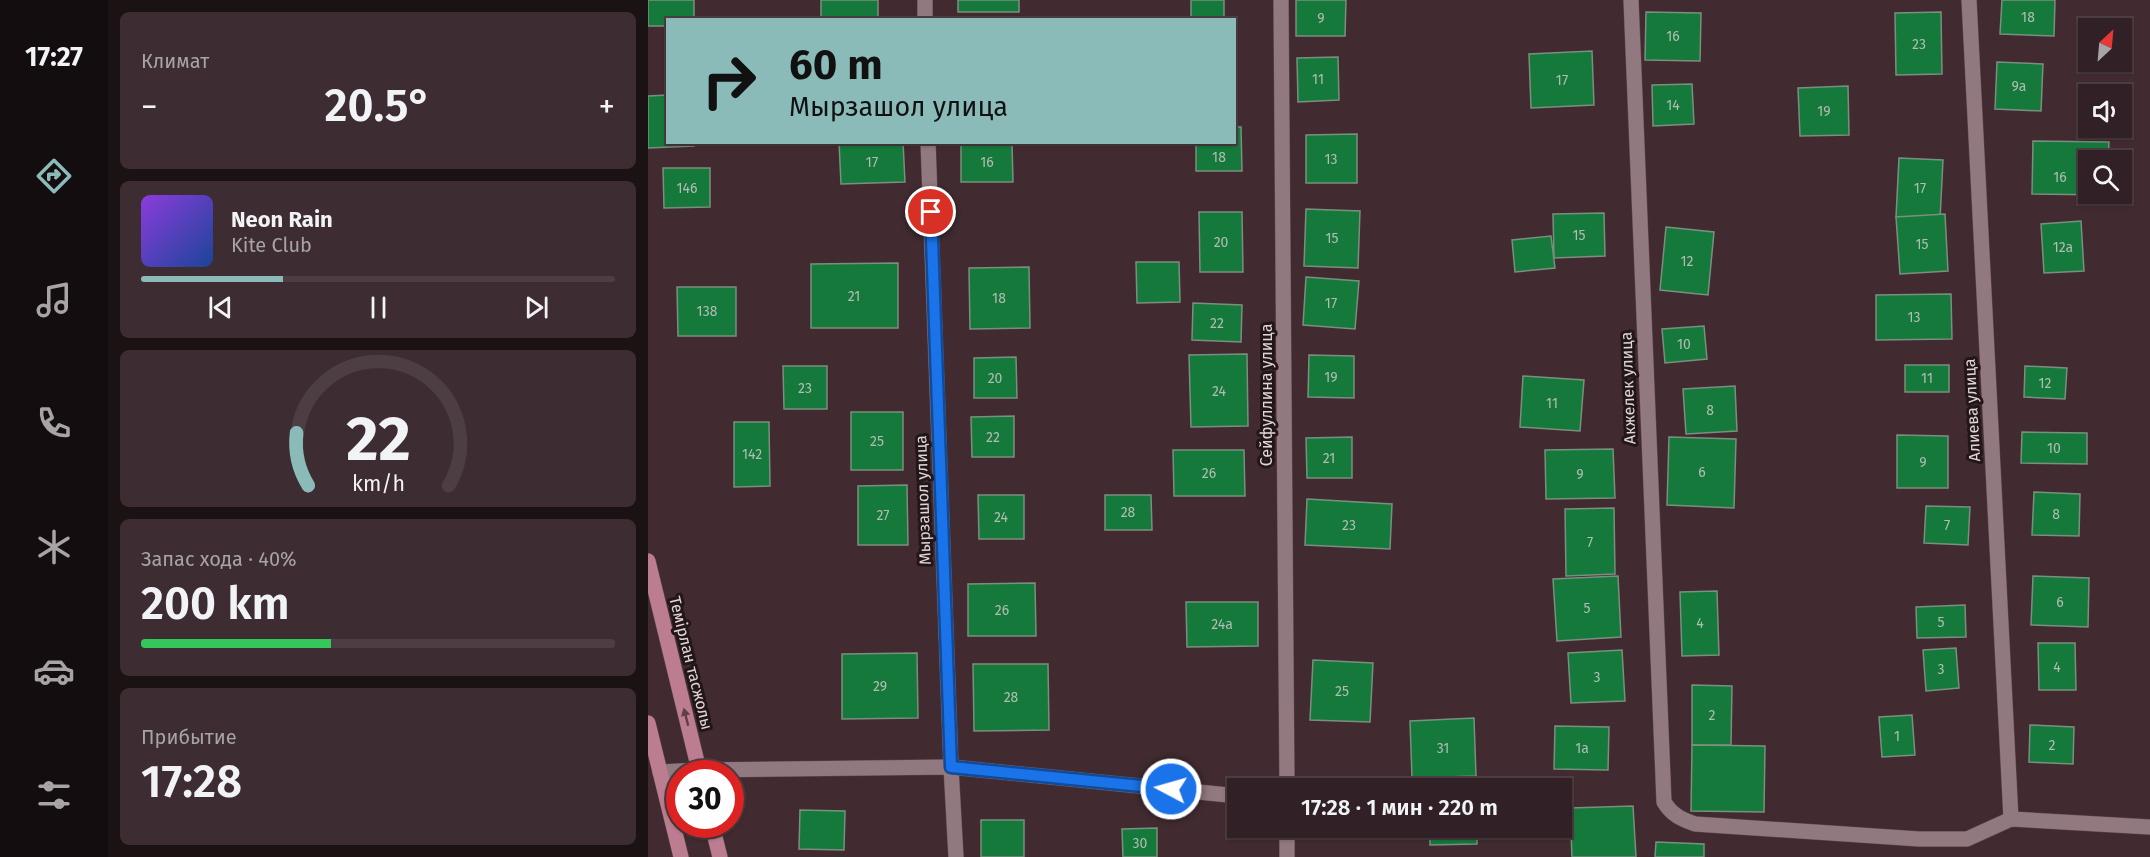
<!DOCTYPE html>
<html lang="ru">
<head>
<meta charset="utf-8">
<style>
	:root { --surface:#312025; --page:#3d2d32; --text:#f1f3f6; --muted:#a8a3a7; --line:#4c3e42; --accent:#8bbbb9 }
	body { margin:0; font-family:"Fira Sans",sans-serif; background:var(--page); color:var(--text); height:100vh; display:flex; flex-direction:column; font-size:22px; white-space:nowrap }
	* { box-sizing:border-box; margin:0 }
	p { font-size:20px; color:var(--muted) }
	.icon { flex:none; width:33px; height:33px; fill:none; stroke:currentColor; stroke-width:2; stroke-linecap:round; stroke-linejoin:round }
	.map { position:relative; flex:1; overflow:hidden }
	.side { display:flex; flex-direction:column; gap:12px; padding:12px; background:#1b1214; width:540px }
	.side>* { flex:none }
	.hud { position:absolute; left:18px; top:18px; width:570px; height:126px; border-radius:0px; box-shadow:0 2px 4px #0004,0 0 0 2px var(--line); background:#8bbbb9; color:#111; overflow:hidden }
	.needle { width:39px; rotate:26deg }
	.tools { position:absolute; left:1430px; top:18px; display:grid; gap:12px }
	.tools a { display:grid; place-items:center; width:54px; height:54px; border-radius:0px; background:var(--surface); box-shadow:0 2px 4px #0004,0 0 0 2px var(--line); font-size:30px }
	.speed { position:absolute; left:18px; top:760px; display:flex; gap:12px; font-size:30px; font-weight:700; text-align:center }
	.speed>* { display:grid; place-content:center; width:78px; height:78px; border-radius:50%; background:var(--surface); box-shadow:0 2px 4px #0004,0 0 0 2px var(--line); line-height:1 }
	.speed .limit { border:9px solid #d22; background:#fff; color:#111 }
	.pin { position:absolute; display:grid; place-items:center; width:51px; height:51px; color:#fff; margin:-26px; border:3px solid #fff; border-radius:50%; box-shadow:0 2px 6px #0007 }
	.me { position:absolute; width:66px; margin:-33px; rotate:276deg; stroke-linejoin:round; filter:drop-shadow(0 0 4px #0008) }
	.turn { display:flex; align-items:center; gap:21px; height:126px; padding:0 24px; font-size:27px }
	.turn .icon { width:78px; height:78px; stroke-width:2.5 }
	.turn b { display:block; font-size:42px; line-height:51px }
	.big { font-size:45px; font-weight:600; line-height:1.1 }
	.side .tile { flex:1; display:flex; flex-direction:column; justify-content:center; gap:9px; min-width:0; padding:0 21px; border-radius:9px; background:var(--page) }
	.side .dial { align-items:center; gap:0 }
	.dial svg { height:156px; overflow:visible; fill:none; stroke:var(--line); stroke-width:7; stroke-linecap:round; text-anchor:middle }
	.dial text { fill:var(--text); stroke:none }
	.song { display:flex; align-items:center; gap:18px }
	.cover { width:72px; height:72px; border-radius:9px; background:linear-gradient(135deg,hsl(270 70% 55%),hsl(220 70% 35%)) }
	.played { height:6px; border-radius:3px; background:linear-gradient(90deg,var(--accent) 30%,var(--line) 30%) }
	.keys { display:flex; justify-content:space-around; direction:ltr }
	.heat { display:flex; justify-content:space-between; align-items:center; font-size:33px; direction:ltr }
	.charge { height:9px; border-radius:4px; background:linear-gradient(90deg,#34c759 40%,var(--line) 0) }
	.trip { position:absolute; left:579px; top:778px; width:345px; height:60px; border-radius:0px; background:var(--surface); box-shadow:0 2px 4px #0004,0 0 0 2px var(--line); font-weight:600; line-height:60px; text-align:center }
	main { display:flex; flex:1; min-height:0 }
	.menu { display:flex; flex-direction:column; width:108px; justify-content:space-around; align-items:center; background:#140d0f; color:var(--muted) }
	.menu .icon { width:42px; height:42px }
	.menu .current { color:var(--accent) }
	.menu b { font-size:27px; color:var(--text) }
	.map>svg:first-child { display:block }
	.building { fill:#15793c; stroke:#7a8f7e; stroke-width:1.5 }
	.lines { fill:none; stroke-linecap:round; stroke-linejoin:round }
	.minor-casing { stroke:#5c494e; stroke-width:16 }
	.primary-casing { stroke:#5c494e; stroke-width:16 }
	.minor { stroke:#92787f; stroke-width:15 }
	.primary { stroke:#bb7d8f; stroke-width:15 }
	.oneway { fill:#5f4048 }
	.route-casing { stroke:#114b97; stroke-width:15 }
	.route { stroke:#1a73e8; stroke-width:10 }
	.labels { text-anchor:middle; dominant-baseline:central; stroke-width:6; stroke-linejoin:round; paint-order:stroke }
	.number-label { font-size:14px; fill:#b0bdb0 }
	.street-label { font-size:16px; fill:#e3d4d7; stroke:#211719 }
</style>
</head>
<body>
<main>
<nav class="menu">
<b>17:27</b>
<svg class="icon current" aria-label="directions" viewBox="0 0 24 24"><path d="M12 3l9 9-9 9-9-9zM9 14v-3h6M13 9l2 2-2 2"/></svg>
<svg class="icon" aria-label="music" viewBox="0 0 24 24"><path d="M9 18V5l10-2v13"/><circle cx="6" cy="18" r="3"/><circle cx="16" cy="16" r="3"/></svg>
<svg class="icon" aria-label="phone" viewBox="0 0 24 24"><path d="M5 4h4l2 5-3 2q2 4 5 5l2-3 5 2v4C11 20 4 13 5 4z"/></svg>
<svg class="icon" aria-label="climate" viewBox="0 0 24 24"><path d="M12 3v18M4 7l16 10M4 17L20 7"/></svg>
<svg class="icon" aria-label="car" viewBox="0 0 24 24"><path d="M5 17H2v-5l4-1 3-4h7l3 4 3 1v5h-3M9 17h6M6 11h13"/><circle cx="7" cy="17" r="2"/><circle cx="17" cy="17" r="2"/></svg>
<svg class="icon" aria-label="filters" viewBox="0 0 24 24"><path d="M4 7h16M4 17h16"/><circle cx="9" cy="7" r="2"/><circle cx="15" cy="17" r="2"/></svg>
</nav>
<section class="side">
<div class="tile"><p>Климат</p>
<div class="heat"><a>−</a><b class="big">20.5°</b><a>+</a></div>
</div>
<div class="tile">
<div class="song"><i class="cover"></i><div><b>Neon Rain</b><p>Kite Club</p></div></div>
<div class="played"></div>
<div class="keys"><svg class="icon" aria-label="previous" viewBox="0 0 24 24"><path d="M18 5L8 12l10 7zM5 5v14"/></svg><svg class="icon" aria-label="pause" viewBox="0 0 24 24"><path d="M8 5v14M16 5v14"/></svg><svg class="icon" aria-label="next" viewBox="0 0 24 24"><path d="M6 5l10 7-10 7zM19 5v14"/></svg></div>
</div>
<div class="tile dial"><svg viewBox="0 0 100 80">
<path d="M14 69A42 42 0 1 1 86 69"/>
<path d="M14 69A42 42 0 0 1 8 42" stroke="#8bbbb9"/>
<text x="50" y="56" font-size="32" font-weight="700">22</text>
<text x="50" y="72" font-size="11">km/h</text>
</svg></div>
<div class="tile"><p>Запас хода · 40%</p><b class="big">200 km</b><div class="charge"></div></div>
<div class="tile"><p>Прибытие</p><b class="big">17:28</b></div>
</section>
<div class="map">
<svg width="1502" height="857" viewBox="0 0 1502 857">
	<rect width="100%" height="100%" fill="#412b31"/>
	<!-- building -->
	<g class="building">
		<polygon points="0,0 46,0 46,20 20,20 20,26 0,26"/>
		<rect x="173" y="0" width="57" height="20"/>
		<rect x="310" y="0" width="61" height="12"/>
		<rect x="543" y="0" width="33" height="20"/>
		<polygon points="648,0 698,0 697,36 648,36"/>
		<polygon points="1354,0 1407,0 1406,36 1352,34"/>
		<polygon points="998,12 1053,13 1052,61 997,60"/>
		<polygon points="1293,12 1294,74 1248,75 1247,13"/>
		<polygon points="944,51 946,105 883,108 881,54"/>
		<polygon points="690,57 691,100 650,102 649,58"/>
		<polygon points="1349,62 1395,64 1393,111 1347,109"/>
		<polygon points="1044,84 1046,124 1005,126 1004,85"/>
		<polygon points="1200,86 1201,135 1152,136 1150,88"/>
		<polygon points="20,95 20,142 45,142 46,146 0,148 0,96"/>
		<polygon points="586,127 593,127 594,171 548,171 548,142 586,142"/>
		<polygon points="709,134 709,183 658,183 658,135"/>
		<polygon points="1385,141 1461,142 1460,160 1440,160 1440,194 1460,194 1460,195 1384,194"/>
		<polygon points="191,142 255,142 257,182 193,184"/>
		<polygon points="313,142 364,142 365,182 313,182"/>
		<polygon points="1251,158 1295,160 1292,219 1248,217"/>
		<polygon points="15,168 62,168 62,207 16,208"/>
		<polygon points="658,209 712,211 710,268 656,266"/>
		<polygon points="551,212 594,212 595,272 552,272"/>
		<polygon points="956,213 957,256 906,258 905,214"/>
		<polygon points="1297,214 1300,271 1252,274 1248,217"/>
		<polygon points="1433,221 1436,271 1396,273 1393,224"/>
		<polygon points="1018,227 1066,232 1060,295 1012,290"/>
		<polygon points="903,236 907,268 867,272 864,240"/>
		<polygon points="488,262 531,262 532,302 489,303"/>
		<polygon points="250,263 250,328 163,328 163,264"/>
		<polygon points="381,267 382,328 322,329 321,268"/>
		<polygon points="658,277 711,281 707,329 655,325"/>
		<polygon points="29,287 88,287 88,336 30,336"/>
		<polygon points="1303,294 1304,339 1228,340 1228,295"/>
		<polygon points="545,303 594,305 593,342 544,340"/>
		<polygon points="1056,326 1059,359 1017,363 1014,329"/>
		<polygon points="599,354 600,426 543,427 541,355"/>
		<polygon points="661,355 706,356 706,398 660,397"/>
		<polygon points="368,357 369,398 326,398 326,358"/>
		<rect x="1257" y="365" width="44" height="27"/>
		<polygon points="135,366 179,366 179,409 136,409"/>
		<polygon points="1377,366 1419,368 1417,399 1376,397"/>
		<polygon points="875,376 936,380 932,431 872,427"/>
		<polygon points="1087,386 1089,431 1038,434 1035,389"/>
		<rect x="203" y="412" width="52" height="58"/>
		<polygon points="366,416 366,457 324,457 323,417"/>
		<polygon points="86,422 121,422 122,486 86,487"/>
		<polygon points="1374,432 1439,433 1439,464 1373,463"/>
		<polygon points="1249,435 1300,436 1300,488 1249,488"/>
		<polygon points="704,437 704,478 659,478 658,438"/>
		<polygon points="1021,437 1088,439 1086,508 1019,505"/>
		<polygon points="965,449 967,498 898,499 897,450"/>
		<polygon points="525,450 596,450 597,496 526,496"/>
		<polygon points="259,485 260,545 210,545 210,486"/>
		<polygon points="1386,492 1432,494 1431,536 1384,535"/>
		<polygon points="330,495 376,495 376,539 331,539"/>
		<polygon points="457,495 503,495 504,530 457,530"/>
		<polygon points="659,499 744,504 742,549 657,545"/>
		<polygon points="1278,506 1322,507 1320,545 1276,543"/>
		<polygon points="966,508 967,574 918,576 917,509"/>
		<polygon points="970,576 973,637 909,641 905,579"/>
		<polygon points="1385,576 1441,578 1440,627 1383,625"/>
		<polygon points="387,583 388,636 320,636 320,584"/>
		<polygon points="1069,591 1071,655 1034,656 1032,592"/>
		<polygon points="538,602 610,602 610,646 539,647"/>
		<polygon points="1317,605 1318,637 1269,638 1268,607"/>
		<polygon points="1390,643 1427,643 1428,690 1391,690"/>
		<polygon points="1308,648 1311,688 1278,691 1275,650"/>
		<polygon points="974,650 977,701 923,703 920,653"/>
		<polygon points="269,653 270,718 194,719 194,654"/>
		<polygon points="665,660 725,663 722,722 662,720"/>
		<polygon points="325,664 400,664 401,730 326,731"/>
		<polygon points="1044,685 1084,686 1083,745 1044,745"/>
		<polygon points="1264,715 1267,755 1234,757 1231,717"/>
		<polygon points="826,718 828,776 764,778 762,721"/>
		<polygon points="1382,725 1426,727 1425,764 1381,762"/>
		<polygon points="907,726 961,727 960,770 906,769"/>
		<polygon points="1044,745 1117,746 1116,812 1043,811"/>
		<polygon points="985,806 988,857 924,857 922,808"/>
		<polygon points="152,810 197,811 196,850 151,849"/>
		<rect x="333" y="820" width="43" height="37"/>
		<polygon points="509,828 509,857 475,857 474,829"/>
		<polygon points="782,828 829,828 829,844 782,845"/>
		<polygon points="1008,842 1056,844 1056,857 1007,857"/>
	</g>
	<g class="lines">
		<defs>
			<g id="minor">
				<polyline points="277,0 277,20"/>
				<polyline points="633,0 639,789"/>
				<path d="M 983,0 L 1016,802 C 1024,815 1033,819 1047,824 L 1271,839 L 1319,839 L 1363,819 L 1502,827"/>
				<polyline points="1321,0 1363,819"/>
				<polyline points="280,142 303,767 308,857"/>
				<polyline points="12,772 51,770 303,767 590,796"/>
				<polyline points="639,857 639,828"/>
			</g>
			<g id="primary">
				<polyline points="0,561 52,774"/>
				<polyline points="0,723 33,857"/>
				<polyline points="64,825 72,857"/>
			</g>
		</defs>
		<!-- minor casing -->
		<use href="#minor" class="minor-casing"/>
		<!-- primary casing -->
		<use href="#primary" class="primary-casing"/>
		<!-- minor -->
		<use href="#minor" class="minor"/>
		<!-- primary -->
		<use href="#primary" class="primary"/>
	</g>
	<!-- one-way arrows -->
	<defs><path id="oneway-solid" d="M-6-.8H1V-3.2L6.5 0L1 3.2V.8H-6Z" transform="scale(1.5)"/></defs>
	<use class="oneway" href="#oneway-solid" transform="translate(38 717) rotate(-104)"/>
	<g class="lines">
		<defs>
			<polyline id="route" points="283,212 303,767 523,789"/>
		</defs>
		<!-- route casing -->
		<use href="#route" class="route-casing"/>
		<!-- route -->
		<use href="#route" class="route"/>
	</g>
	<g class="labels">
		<!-- number labels -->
		<g class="number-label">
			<text x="1380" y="17">18</text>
			<text x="673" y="18">9</text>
			<text x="1025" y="36">16</text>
			<text x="1271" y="44">23</text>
			<text x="670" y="79">11</text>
			<text x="914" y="80">17</text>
			<text x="1371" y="86">9а</text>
			<text x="1025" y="105">14</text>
			<text x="1176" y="111">19</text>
			<text x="571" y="157">18</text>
			<text x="683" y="159">13</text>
			<text x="224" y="162">17</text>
			<text x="339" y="162">16</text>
			<text x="1412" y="177">16</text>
			<text x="39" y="188">146</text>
			<text x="1272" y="188">17</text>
			<text x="931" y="235">15</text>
			<text x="684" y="238">15</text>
			<text x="573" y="242">20</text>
			<text x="1274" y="244">15</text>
			<text x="1415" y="247">12а</text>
			<text x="1039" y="261">12</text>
			<text x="206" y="296">21</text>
			<text x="351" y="298">18</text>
			<text x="683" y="303">17</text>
			<text x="59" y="311">138</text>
			<text x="1266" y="317">13</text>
			<text x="569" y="323">22</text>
			<text x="1036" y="344">10</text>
			<text x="683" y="377">19</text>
			<text x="347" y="378">20</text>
			<text x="1279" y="378">11</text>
			<text x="1397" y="383">12</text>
			<text x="157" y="388">23</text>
			<text x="571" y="391">24</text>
			<text x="904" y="403">11</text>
			<text x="1062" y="410">8</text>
			<text x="345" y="437">22</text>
			<text x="229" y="441">25</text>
			<text x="1406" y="448">10</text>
			<text x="104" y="454">142</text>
			<text x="681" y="458">21</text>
			<text x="1275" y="462">9</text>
			<text x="1054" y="472">6</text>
			<text x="561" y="473">26</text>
			<text x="932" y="474">9</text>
			<text x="480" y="512">28</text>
			<text x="1408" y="514">8</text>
			<text x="235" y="515">27</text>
			<text x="353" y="517">24</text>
			<text x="701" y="525">23</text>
			<text x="1299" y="525">7</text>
			<text x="942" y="542">7</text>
			<text x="1412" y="602">6</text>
			<text x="939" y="608">5</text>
			<text x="354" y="610">26</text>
			<text x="1293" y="622">5</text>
			<text x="1052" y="623">4</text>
			<text x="574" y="624">24а</text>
			<text x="1409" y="667">4</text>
			<text x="1293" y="669">3</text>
			<text x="949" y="677">3</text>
			<text x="232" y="686">29</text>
			<text x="694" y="691">25</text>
			<text x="363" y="697">28</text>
			<text x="1064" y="715">2</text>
			<text x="1249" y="736">1</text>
			<text x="1404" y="745">2</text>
			<text x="795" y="748">31</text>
			<text x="934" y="748">1а</text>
			<text x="492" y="843">30</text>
		</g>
		<!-- street labels -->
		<g class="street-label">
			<text transform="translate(980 388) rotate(-92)">Акжелек улица</text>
			<text transform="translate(618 395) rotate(-90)">Сейфуллина улица</text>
			<text transform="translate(1324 410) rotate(-93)">Алиева улица</text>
			<text transform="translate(275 500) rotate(-92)">Мырзашол улица</text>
			<text transform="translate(43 663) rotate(76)">Темірлан тасжолы</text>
		</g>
	</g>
</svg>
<div class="tools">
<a><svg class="needle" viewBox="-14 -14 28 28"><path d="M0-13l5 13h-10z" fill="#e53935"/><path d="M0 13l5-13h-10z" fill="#a8a3a7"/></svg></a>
<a><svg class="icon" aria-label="sound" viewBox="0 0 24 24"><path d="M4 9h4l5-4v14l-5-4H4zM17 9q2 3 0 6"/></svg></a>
<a><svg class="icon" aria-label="search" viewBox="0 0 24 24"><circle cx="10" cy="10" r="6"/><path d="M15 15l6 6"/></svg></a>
</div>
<div class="speed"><div class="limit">30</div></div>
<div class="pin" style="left:283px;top:212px;background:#d93025"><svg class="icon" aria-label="arrive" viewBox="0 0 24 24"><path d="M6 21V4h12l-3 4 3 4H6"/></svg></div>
<svg class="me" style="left:523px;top:789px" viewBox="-20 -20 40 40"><circle r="17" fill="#1a73e8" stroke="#fff" stroke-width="3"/><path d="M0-11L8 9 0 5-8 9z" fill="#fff"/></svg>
<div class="trip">17:28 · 1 мин · 220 m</div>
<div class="hud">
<div class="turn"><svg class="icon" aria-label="right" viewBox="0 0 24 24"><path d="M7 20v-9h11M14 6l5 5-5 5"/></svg><div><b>60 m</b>Мырзашол улица</div></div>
</div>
</div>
</main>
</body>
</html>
